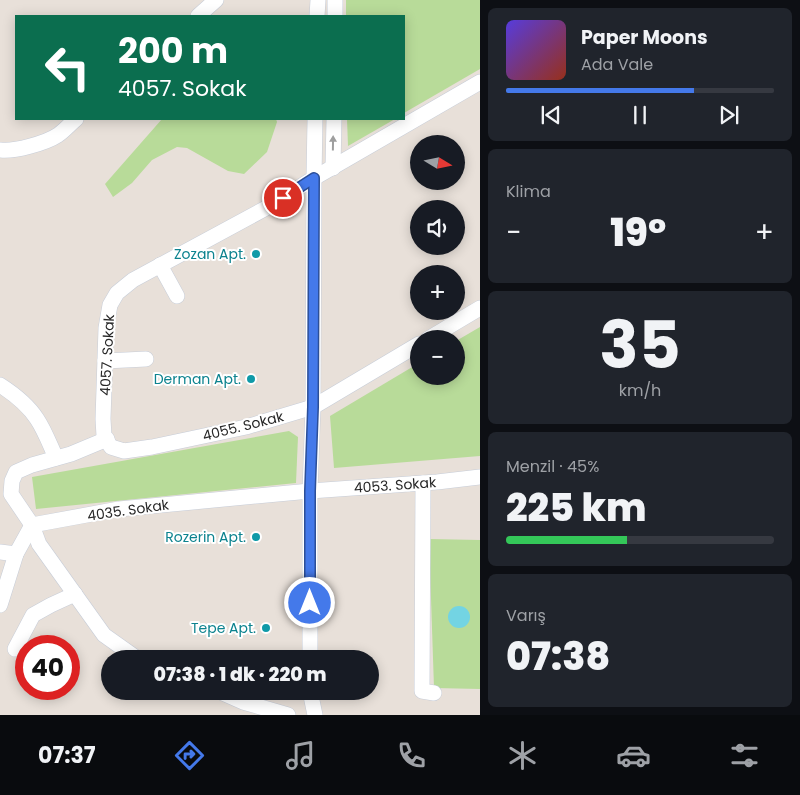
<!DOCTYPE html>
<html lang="tr">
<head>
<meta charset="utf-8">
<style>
	:root { --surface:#171b24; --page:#20242c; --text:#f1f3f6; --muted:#9ea1a6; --line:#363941; --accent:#4479ea }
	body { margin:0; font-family:Poppins,sans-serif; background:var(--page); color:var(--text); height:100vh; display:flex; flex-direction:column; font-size:19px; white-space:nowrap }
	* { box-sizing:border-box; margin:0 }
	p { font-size:16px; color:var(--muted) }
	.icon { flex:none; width:28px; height:28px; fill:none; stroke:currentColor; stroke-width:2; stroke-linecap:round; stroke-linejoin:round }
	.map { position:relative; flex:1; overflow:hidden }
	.side { display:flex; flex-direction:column; gap:8px; padding:8px; background:#0d0f14; width:320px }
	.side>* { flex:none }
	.banner { position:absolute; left:15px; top:15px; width:390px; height:105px; border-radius:0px; box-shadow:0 2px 12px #0003; background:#0b6e4f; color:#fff; overflow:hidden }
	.needle { width:32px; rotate:100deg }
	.controls { position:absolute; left:410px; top:135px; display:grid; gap:10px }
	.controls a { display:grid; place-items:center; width:55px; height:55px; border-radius:50%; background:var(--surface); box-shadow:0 2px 12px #0003; font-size:25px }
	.speed { position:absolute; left:15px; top:635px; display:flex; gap:10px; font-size:25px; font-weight:700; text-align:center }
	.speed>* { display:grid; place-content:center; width:65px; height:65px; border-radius:50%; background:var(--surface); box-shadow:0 2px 12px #0003; line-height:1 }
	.speed .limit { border:8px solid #d22; background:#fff; color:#111 }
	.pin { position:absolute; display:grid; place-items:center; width:42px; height:42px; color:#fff; margin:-21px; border:2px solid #fff; border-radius:50%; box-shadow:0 1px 5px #0007 }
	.me { position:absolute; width:55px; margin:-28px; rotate:0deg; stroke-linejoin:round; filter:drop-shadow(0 0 4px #0008) }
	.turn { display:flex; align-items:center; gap:18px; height:105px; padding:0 20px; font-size:22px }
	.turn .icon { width:65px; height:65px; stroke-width:2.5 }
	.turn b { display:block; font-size:35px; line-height:42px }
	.big { font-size:38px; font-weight:800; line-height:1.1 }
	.side .widget { flex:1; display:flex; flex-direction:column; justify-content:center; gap:8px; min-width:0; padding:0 18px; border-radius:8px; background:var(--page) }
	.side .dial { align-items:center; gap:0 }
	.dial b { font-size:65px; line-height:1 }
	.song { display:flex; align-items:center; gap:15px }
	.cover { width:60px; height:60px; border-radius:8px; background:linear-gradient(135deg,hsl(250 70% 55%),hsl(10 70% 35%)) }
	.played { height:5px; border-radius:2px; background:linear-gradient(90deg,var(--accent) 70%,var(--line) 70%) }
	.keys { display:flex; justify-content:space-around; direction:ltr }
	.heat { display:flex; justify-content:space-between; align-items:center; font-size:28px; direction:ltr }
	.charge { height:8px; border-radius:4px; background:linear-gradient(90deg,#34c759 45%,var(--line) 0) }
	.trip { position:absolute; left:101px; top:650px; width:278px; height:50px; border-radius:25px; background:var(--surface); box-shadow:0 2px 12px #0003; font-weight:800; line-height:50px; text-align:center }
	.tab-bar { display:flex; height:80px; justify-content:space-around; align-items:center; background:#090b0e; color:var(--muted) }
	.tab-bar .icon { width:35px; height:35px }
	.tab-bar .current { color:var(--accent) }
	.tab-bar b { font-size:22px; color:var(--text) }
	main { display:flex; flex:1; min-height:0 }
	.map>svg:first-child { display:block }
	.green { fill:#b8db99 }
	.water { fill:#73d4e3 }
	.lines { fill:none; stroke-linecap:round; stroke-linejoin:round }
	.minor-casing { stroke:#c7cdd8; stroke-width:16 }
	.minor { stroke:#fff; stroke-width:15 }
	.oneway { fill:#9e9e9e }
	.route-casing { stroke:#2c4f98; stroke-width:12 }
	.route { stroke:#4479ea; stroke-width:9 }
	.culture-dot { fill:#0f9aa8; stroke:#fff; stroke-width:2 }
	.labels { text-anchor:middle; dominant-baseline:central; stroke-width:4; stroke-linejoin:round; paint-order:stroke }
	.culture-label { font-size:14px; fill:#0d838f; stroke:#fff; text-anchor:end }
	.street-label { font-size:14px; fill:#272727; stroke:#fff }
</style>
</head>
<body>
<main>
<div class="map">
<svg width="480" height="715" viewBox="0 0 480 715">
	<rect width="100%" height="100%" fill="#e8e0d9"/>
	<!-- green -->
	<g class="green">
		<polygon points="346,0 480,0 480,69 404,113 404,16 346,16"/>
		<polygon points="162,119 276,119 277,122 267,152 244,174 228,171 187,148 177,147 152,160 132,183 113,197 105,184"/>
		<polygon points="347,119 395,119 348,146"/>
		<polygon points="480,327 480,456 334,468 330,416 419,363 419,376 456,376 456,341"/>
		<polygon points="289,431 298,437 296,483 36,509 32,477"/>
		<polygon points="429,539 480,540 480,689 434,688"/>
	</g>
	<!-- water -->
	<circle class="water" cx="459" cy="617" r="11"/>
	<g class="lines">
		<defs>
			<g id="minor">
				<polyline points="198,16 216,0"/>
				<polyline points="317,16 318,0"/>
				<polyline points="335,16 335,0"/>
				<path d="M 0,150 C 14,152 46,143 58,135 C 65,130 70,124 76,119"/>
				<polyline points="333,168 334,119"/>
				<polyline points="160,265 177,296"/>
				<polyline points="428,339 480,308"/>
				<polyline points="419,344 313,407 246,427 152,447 124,451 111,447 104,436 103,419 106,328 110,305 117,293 133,280 268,207 314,178 480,82"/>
				<polyline points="105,361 146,359"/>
				<path d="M 0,385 C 14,394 28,405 37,419 C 45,431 50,445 56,458"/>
				<polyline points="107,439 71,454 32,465 16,472 12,481 11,494 32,525 39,544 104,635 135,657 140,659"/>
				<polyline points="423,483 422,691 434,693"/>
				<polyline points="0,552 16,554"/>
				<polyline points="0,605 16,554 32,525 119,509 310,491 437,482 480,477"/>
				<polyline points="15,649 33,615 51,605 75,594"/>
				<polyline points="310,659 310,491 313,407 314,178 315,119"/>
				<polyline points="218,691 243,702 288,715"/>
				<polyline points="310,691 315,715"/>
			</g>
		</defs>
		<!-- minor casing -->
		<use href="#minor" class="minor-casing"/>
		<!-- minor -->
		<use href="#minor" class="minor"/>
	</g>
	<!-- one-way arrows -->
	<defs><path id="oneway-solid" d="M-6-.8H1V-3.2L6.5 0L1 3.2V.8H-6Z" transform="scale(1.25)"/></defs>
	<use class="oneway" href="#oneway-solid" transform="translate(333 143) rotate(-89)"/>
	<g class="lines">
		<defs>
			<polyline id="route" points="283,198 314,178 313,407 310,491 310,603"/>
		</defs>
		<!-- route casing -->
		<use href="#route" class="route-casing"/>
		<!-- route -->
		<use href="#route" class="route"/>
	</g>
	<!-- markers -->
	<g class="culture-dot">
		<circle cx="256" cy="254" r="5"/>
		<circle cx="251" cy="379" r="5"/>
		<circle cx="256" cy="537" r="5"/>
		<circle cx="266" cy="628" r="5"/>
	</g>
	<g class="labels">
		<!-- culture labels -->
		<g class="culture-label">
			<text x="246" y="254">Zozan Apt.</text>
			<text x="241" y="379">Derman Apt.</text>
			<text x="246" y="537">Rozerin Apt.</text>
			<text x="256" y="628">Tepe Apt.</text>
		</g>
		<!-- street labels -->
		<g class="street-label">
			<text transform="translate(107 355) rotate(-87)">4057. Sokak</text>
			<text transform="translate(243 426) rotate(-14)">4055. Sokak</text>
			<text transform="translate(395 485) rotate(-4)">4053. Sokak</text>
			<text transform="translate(128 510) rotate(-8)">4035. Sokak</text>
		</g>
	</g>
</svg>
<div class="controls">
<a><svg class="needle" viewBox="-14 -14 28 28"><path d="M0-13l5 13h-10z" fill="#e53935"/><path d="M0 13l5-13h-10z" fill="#9ea1a6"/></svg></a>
<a><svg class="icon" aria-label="sound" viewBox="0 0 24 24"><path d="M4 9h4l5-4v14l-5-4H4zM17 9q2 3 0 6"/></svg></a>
<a>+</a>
<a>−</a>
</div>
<div class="speed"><div class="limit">40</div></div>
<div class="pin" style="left:283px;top:198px;background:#d93025"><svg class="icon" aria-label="arrive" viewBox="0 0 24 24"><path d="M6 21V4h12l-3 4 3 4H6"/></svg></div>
<svg class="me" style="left:310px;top:603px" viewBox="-20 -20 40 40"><circle r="17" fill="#4479ea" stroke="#fff" stroke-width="3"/><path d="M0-11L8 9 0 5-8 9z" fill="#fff"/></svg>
<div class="trip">07:38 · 1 dk · 220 m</div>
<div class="banner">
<div class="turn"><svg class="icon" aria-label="left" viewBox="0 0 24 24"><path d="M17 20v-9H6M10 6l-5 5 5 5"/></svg><div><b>200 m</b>4057. Sokak</div></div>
</div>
</div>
<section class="side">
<div class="widget">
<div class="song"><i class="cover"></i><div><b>Paper Moons</b><p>Ada Vale</p></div></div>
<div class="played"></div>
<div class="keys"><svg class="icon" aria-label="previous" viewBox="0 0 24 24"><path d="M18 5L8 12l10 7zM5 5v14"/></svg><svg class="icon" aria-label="pause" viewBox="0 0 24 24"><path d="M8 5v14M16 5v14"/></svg><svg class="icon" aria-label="next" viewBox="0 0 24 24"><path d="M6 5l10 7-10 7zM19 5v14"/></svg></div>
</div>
<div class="widget"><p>Klima</p>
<div class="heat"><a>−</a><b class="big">19°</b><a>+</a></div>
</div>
<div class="widget dial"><b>35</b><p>km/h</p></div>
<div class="widget"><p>Menzil · 45%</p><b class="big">225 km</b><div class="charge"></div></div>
<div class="widget"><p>Varış</p><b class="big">07:38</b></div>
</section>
</main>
<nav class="tab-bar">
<b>07:37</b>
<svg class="icon current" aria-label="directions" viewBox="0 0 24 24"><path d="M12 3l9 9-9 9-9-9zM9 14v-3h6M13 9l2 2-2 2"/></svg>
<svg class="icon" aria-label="music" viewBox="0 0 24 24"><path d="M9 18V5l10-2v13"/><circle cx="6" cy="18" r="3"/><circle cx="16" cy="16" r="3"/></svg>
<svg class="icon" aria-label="phone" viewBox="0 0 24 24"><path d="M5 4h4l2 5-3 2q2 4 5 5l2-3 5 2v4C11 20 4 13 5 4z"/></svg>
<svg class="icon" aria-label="climate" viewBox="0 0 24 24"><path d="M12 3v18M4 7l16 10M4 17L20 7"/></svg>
<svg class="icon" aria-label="car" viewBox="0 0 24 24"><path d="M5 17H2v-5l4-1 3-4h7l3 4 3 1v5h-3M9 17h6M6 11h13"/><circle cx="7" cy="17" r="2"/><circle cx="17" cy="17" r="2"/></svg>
<svg class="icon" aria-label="filters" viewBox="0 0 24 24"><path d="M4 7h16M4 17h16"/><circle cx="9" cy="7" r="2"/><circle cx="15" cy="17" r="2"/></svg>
</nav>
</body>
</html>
